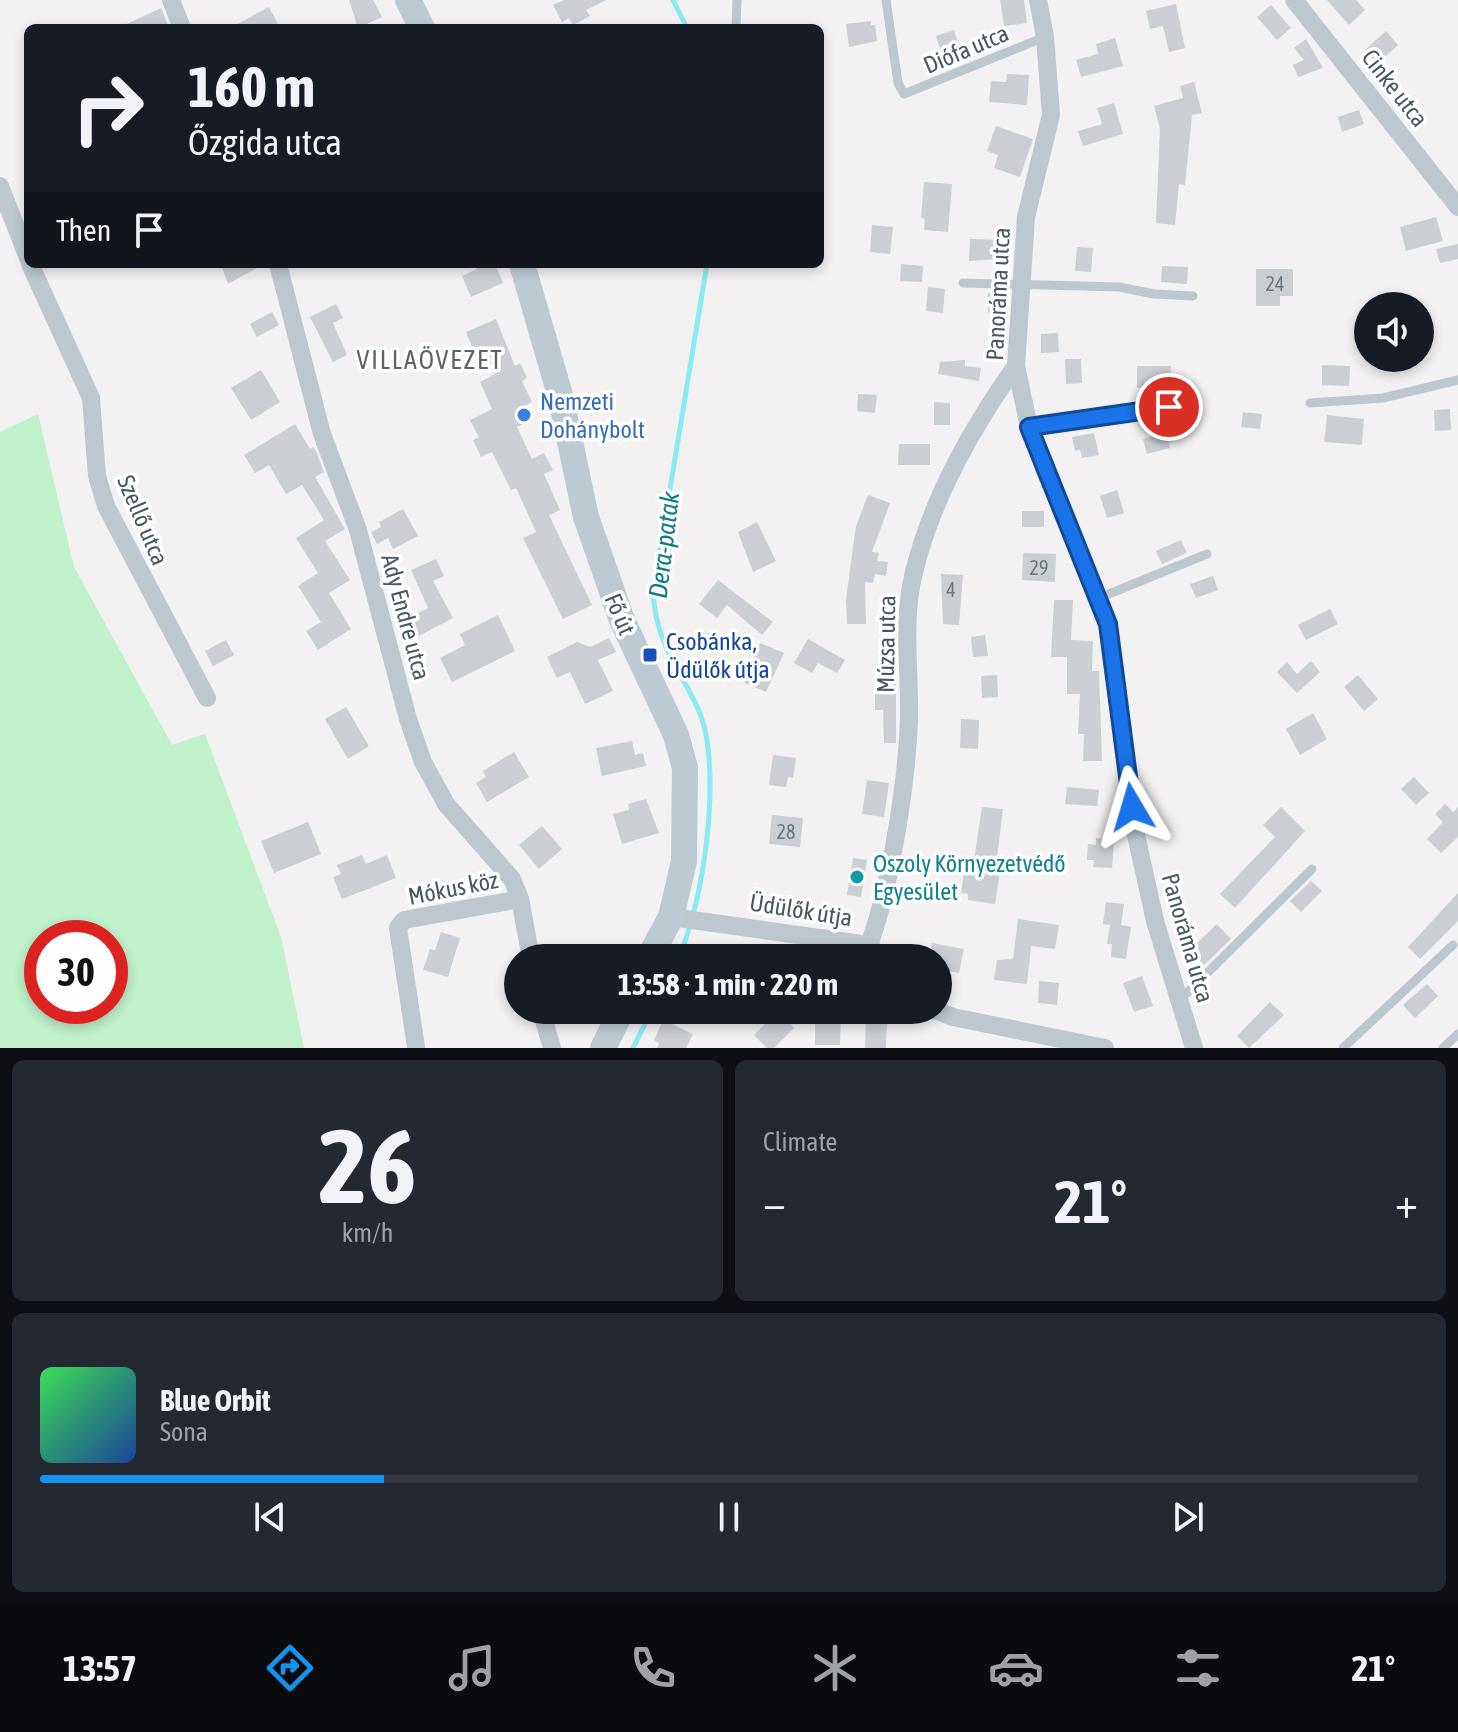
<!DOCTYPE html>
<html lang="en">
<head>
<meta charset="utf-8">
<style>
	:root { --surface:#171b24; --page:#242831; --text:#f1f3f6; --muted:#9ea1a6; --line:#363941; --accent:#1293ec }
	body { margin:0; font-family:"Asap Condensed",sans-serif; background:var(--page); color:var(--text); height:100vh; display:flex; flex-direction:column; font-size:30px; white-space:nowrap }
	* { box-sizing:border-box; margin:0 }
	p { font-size:26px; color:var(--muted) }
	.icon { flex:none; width:44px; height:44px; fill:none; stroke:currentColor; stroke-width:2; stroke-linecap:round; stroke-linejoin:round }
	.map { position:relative; height:1048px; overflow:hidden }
	.drawer { display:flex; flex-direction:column; gap:12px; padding:12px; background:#0d0f14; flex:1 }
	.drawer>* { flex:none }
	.banner { position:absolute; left:24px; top:24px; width:800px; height:244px; border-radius:12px; box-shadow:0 4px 12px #0003; background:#171b24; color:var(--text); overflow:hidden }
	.controls { position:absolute; left:1354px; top:292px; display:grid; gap:16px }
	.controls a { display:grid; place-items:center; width:80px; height:80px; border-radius:50%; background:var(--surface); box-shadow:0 4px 12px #0003; font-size:40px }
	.speed { position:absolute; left:24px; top:920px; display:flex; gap:16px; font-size:40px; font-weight:700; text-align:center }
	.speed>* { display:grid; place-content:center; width:104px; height:104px; border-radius:50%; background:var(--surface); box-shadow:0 4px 12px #0003; line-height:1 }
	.speed .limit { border:12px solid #d22; background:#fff; color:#111 }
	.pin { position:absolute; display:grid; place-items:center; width:68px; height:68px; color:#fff; margin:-34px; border:4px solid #fff; border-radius:50%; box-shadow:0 2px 8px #0007 }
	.me { position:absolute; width:88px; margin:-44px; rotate:353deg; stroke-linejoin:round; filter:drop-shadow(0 0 6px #0008) }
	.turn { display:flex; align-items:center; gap:28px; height:168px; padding:0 32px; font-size:36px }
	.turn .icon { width:104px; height:104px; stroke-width:2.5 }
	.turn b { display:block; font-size:56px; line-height:68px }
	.then { display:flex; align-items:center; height:76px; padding:0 32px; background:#0003; gap:16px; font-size:30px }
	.big { font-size:60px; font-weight:700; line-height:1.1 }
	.drawer .card { flex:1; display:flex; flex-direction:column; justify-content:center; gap:12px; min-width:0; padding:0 28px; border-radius:12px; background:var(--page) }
	.drawer .dial { align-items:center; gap:0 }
	.dial b { font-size:104px; line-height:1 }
	.song { display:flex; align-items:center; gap:24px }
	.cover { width:96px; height:96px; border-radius:12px; background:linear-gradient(135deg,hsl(130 70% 55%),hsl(220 70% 35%)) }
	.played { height:8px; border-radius:4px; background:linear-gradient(90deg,var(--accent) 25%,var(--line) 25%) }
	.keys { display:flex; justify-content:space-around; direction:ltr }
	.heat { display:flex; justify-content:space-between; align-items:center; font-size:44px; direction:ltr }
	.drawer .tiles { flex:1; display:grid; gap:12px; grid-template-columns:1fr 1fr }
	.card:last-child { grid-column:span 2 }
	.trip { position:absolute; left:504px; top:944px; width:448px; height:80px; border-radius:40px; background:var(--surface); box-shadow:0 4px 12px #0003; font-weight:700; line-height:80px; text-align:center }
	.menu { display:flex; height:128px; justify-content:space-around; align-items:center; background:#090b0e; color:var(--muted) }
	.menu .icon { width:56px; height:56px }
	.menu .on { color:var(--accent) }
	.menu b { font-size:36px; color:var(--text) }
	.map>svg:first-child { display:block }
	.green { fill:#bff1cb; fill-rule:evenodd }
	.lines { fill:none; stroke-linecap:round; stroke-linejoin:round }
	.stream { stroke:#8beaf0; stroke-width:5 }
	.building { fill:#cbcfd4 }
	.lane { stroke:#bcc8ce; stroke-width:9 }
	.street { stroke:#bcc8ce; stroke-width:18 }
	.secondary { stroke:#bccbd3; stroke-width:26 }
	.route-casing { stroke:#114b97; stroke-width:20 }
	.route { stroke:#1a73e8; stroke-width:14 }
	.shop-dot { fill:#3f7fe0; stroke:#fff; stroke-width:3 }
	.transit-dot { fill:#1a4fb4; stroke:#fff; stroke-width:3 }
	.culture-dot { fill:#0f9aa8; stroke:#fff; stroke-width:3 }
	.labels { text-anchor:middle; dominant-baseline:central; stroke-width:7; stroke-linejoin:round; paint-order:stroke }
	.number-label { font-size:20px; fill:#69767d }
	.street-label { font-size:24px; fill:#485860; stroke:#fff }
	.shop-label { font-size:24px; fill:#366cbe; stroke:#fff; text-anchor:start }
	.transit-label { font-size:24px; fill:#164399; stroke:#fff; text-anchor:start }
	.culture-label { font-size:24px; fill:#0d838f; stroke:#fff; text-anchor:start }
	.neighbourhood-label { font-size:26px; letter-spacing:2px; fill:#5d6366; stroke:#fff }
	.water-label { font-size:26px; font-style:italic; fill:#0a7c83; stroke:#fff }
</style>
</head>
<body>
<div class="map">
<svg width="1458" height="1048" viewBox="0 0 1458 1048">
	<rect width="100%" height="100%" fill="#f3f1f1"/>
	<!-- green -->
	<path class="green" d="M 38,414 L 74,567 L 172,745 L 205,734 L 281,937 L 304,1048 L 0,1048 L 0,432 ZM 42,938 L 110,938 L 110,1006 L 42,1006 Z"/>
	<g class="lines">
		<!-- stream -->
		<g class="stream">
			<polyline points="673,0 687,28"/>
			<path d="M 678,958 C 704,904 723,767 699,711 C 679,667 656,644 653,592 L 707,264"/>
			<polyline points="633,1048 652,1010"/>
		</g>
	</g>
	<!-- building -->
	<g class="building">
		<polygon points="349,0 373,0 382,17 358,28"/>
		<polygon points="564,0 606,0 586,10 590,16 573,25 569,18 562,22 553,5"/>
		<polygon points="1000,0 1024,0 1027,23 1004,26"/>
		<polygon points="1327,0 1356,0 1365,10 1349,25"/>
		<polygon points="1176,4 1185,48 1169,52 1163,26 1150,29 1146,11"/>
		<polygon points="1271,5 1291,28 1277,40 1257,17"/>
		<polygon points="269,7 278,24 270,28 230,28"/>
		<polygon points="161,8 169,28 118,28"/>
		<polygon points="871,21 871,25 875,25 877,41 849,47 846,24"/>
		<polygon points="954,30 963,58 945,64 936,36"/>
		<polygon points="1386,31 1398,45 1377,64 1365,50"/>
		<polygon points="1115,38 1123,66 1081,77 1076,60 1098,54 1096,44"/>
		<polygon points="1306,39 1323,68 1298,77 1293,65 1304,60 1294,48"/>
		<polygon points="1007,74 1029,75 1027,105 989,102 991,81 1006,82"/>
		<polygon points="1194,82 1202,113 1192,115 1185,185 1179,184 1175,225 1156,223 1160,129 1154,106 1183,98 1180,86"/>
		<polygon points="1114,103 1123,134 1083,146 1078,131 1102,124 1097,108"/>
		<polygon points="1359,110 1364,124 1342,132 1338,117"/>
		<polygon points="996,126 1033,139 1020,177 994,168 998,155 987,151"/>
		<polygon points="924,182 952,184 948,232 924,230 925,219 921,218"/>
		<polygon points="1436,217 1443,241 1406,251 1400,227"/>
		<polygon points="872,225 893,227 890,254 870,252"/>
		<polygon points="970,239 1003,240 1002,259 969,261"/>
		<polygon points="1458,244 1458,259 1440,263 1436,249"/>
		<polygon points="1077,247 1093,248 1091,272 1075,271"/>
		<polygon points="221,264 264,264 228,284"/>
		<polygon points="475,264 495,264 503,283 471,297 462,276 477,269"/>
		<polygon points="901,264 923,266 922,282 900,281"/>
		<polygon points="1162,266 1188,267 1187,284 1161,282"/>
		<polygon points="1256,269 1293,269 1293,296 1280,296 1280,306 1256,306"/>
		<polygon points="928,287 945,289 943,313 926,311"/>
		<polygon points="988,293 1006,294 1005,314 988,313"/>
		<polygon points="336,304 343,318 333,323 347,355 333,362 310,317"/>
		<polygon points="272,312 279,325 257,337 250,324"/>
		<polygon points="496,319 515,366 520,363 527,378 522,381 532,402 523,407 529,421 517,427 532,459 544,453 553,470 544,474 560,510 549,515 592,605 563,619 523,538 536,532 516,488 511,490 492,452 481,457 473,440 479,437 470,420 492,409 480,382 495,374 482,346 473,349 466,332"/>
		<polygon points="1058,333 1059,352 1041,353 1041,334"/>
		<polygon points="1065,359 1081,359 1082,383 1066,384"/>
		<polygon points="965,360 965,366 981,368 979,381 938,374 940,362"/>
		<polygon points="1322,365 1350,366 1349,386 1322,385"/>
		<polygon points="1137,366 1171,366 1170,388 1137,388"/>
		<polygon points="261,370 280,402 251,420 231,388"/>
		<polygon points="858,394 877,395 875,413 857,411"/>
		<polygon points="934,402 950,403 950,425 934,425"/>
		<polygon points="1450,409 1451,430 1435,431 1434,410"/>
		<polygon points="1243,412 1262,414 1260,429 1241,427"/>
		<polygon points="1327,415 1364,419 1362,445 1324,442"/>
		<polygon points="295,424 310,449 313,447 316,451 324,472 315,477 345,529 325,541 350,580 329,593 351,629 318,650 306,631 321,622 298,586 318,573 296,538 324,520 302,485 286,494 269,465 255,473 244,455"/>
		<polygon points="1094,433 1099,455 1082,458 1080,450 1075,451 1072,437"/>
		<polygon points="1166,433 1170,448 1147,454 1143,439"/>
		<polygon points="899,444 930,444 930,465 898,465"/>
		<polygon points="1117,490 1124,513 1107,518 1100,496"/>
		<polygon points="868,495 890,503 872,552 879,553 877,561 888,562 886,576 875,574 873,583 865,582 866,624 847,624 846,599 856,526"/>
		<polygon points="403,509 418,536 393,549 388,538 377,544 371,532 381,527 379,522"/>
		<rect x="1022" y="511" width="22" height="16"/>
		<polygon points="757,522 776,561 753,572 738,532"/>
		<polygon points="1181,540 1187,553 1162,564 1156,551"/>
		<polygon points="1023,553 1056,554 1055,582 1022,580"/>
		<polygon points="436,559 444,576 433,581 453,618 413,639 403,621 428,608 411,570"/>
		<polygon points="941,574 963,575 959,625 943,624"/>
		<polygon points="1213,576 1218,590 1196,598 1190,584"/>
		<polygon points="718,580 773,622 762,635 727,605 717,618 699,604"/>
		<polygon points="1054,600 1073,600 1071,640 1093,641 1092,671 1099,671 1102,761 1083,761 1084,734 1078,734 1080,694 1067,694 1067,657 1051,657"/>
		<polygon points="1330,609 1338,624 1306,640 1298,625"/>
		<polygon points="498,615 515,651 452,682 440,658 465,645 460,634"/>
		<polygon points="985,635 988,656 973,657 971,637"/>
		<polygon points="609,638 616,652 598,660 613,691 585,704 570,672 557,678 547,657 577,642 590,647"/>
		<polygon points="808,639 845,660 837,673 818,663 812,673 794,663"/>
		<polygon points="226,640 234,655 213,666 205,651"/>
		<polygon points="760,643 784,653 766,692 743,682"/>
		<polygon points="1311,661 1320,672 1297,693 1277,672 1287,662 1297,674"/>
		<polygon points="883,674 896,674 896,743 884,743 883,710 875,710 875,692 883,691"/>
		<polygon points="997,675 998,697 982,698 981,676"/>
		<polygon points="1358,675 1378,699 1364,711 1344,687"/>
		<polygon points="346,707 369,746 348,759 325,719"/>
		<polygon points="1313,713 1327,739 1300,755 1286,729"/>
		<polygon points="961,719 979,720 978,749 960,748"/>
		<polygon points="632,741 635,755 643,753 646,766 602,776 596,748"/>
		<polygon points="514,752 529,777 487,802 476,783 486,777 483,771"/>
		<polygon points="773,755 796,758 793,778 788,777 786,787 769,785"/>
		<polygon points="1414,777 1429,793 1416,805 1401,789"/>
		<polygon points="867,780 889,783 884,817 862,814"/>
		<polygon points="1067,787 1099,790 1097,806 1065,804"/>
		<polygon points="646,799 659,833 622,844 613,814 629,810 628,804"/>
		<polygon points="1445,804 1453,812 1458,807 1458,837 1441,853 1427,839 1443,822 1435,814"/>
		<polygon points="982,807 1003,809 996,866 1001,867 995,904 968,900 968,894 961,893 965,866 973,867"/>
		<polygon points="1281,807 1305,831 1235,908 1220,894 1275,837 1263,825"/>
		<polygon points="772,815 803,818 800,847 769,844"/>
		<polygon points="308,822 321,854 274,873 261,841"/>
		<polygon points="542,826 562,849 539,869 519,845"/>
		<polygon points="1096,838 1114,840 1112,868 1093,867 1094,860 1087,860 1088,844 1096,845"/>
		<polygon points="362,855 366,864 387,855 396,878 342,899 333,877 341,874 337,865"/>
		<polygon points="853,858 867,860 861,897 847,895"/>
		<polygon points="1311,881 1322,891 1301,912 1290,901"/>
		<polygon points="1458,893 1458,921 1420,959 1408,947"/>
		<polygon points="1106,902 1124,904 1121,925 1131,927 1126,959 1111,957 1112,944 1107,944 1110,925 1103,924"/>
		<polygon points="1018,919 1059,925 1055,949 1031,946 1027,984 994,980 997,960 1013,959"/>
		<polygon points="1217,924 1231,939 1204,965 1190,950"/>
		<polygon points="441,932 460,938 448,977 423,970 430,949 435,950"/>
		<polygon points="932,943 964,949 959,973 938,969 938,958 929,958"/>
		<polygon points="1142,976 1153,1006 1134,1012 1123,983"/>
		<polygon points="1039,981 1059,983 1057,1005 1038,1003"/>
		<polygon points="1427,984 1438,996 1415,1018 1403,1005"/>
		<polygon points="1270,1002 1284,1015 1249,1048 1237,1036"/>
		<polygon points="815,1010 841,1010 840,1045 815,1045"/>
		<polygon points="778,1011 794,1028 774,1048 767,1048 754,1035"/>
		<polygon points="663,1020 693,1034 686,1048 657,1048 659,1043 654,1040"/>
		<polygon points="866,1020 887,1021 886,1048 865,1048"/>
	</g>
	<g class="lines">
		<!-- lane -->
		<g class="lane">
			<polyline points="886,0 898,83 904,94 1045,37"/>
			<polyline points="736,28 737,0"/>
			<polyline points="963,283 1119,287 1154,294 1193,296"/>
			<polyline points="1310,403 1383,398 1458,380"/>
			<polyline points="1029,427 1169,407"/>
			<polyline points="1099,598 1207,554"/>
			<polyline points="1178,1002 1312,869"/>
			<polyline points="1343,1048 1453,945"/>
			<polyline points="1443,1048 1458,1034"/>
		</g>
		<!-- street -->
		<g class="street">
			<polyline points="171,0 182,28"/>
			<polyline points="1038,0 1045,37 1051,115 1026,217 1016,366 1029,427 1044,468 1108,624 1136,835 1155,921 1194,1048"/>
			<polyline points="1294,0 1458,207"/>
			<polyline points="0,186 28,258"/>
			<polyline points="30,264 91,398 97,476 106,506 207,698"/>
			<polyline points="278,264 322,434 358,530 408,719 423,762 446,804 512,879 520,899 531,958"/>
			<polyline points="671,917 869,945 882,958"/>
			<path d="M 869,945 C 891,885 907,781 909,718 C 910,669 902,620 914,572 C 932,499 973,426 1016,366"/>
			<polyline points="541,1010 552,1048"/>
			<polyline points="935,1010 953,1017 1105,1048"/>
			<polyline points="416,1047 398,928 404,920 520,899"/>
		</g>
		<!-- secondary -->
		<g class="secondary">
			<polyline points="408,0 422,28"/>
			<polyline points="522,264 560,395 586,517 622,620 676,735 685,768 684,861 671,917 649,958"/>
			<polyline points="603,1048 622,1010"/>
		</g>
	</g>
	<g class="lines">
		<defs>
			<polyline id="route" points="1132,807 1108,624 1029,427 1169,407"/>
		</defs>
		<!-- route casing -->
		<use href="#route" class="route-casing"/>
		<!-- route -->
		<use href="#route" class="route"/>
	</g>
	<!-- markers -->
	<circle class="shop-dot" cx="524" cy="415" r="8"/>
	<rect class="transit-dot" x="642" y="647" width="16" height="16" rx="4"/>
	<circle class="culture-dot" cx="857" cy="877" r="8"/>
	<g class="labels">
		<!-- number labels -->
		<g class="number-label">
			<text x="1275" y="283">24</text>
			<text x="1039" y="567">29</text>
			<text x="951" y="589">4</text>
			<text x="786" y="831">28</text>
		</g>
		<!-- street labels -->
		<g class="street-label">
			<text transform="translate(966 49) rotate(-23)">Diófa utca</text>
			<text transform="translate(1395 88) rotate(52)">Cinke utca</text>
			<text transform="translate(998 294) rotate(-87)">Panoráma utca</text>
			<text transform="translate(143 520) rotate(67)">Szellő utca</text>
			<text transform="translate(620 614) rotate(67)">Fő út</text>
			<text transform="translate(406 617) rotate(75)">Ady Endre utca</text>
			<text transform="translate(886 644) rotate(-89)">Múzsa utca</text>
			<text transform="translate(453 888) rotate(-11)">Mókus köz</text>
			<text transform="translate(801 910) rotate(9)">Üdülők útja</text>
			<text transform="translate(1188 938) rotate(74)">Panoráma utca</text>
		</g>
		<!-- shop labels -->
		<g class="shop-label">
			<text x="540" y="401">Nemzeti<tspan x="540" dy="28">Dohánybolt</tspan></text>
		</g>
		<!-- transit labels -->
		<g class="transit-label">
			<text x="666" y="641">Csobánka,<tspan x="666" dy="28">Üdülők útja</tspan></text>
		</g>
		<!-- culture labels -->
		<g class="culture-label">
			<text x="873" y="863">Oszoly Környezetvédő<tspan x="873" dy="28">Egyesület</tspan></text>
		</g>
		<!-- neighbourhood labels -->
		<g class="neighbourhood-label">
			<text x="430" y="360">VILLAÖVEZET</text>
		</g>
		<!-- water labels -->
		<g class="water-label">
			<text transform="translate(664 545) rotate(-83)">Dera-patak</text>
		</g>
	</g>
</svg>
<div class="controls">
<a><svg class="icon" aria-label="sound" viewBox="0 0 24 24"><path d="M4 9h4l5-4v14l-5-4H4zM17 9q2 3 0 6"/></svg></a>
</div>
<div class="speed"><div class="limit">30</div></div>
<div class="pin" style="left:1169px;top:407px;background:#d93025"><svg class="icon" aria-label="arrive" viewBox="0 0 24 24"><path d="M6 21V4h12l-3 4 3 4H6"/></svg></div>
<svg class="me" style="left:1132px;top:807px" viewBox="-20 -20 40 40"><path d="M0-17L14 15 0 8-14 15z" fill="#1a73e8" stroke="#fff" stroke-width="4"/></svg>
<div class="trip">13:58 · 1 min · 220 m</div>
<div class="banner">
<div class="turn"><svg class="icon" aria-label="right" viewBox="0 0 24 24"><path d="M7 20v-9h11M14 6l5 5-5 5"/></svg><div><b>160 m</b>Őzgida utca</div></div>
<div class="then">Then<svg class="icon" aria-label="arrive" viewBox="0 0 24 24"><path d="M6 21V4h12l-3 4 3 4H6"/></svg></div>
</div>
</div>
<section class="drawer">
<div class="tiles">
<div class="card dial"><b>26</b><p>km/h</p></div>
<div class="card"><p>Climate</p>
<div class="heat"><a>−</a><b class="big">21°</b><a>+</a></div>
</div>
<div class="card">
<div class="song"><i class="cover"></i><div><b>Blue Orbit</b><p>Sona</p></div></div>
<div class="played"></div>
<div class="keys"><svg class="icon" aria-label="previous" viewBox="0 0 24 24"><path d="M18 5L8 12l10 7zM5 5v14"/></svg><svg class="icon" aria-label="pause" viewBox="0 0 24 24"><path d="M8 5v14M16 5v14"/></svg><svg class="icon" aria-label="next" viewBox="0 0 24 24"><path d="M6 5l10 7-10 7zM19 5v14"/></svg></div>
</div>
</div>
</section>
<nav class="menu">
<b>13:57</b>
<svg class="icon on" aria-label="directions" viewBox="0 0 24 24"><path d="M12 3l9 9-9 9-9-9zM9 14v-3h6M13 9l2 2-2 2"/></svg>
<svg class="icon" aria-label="music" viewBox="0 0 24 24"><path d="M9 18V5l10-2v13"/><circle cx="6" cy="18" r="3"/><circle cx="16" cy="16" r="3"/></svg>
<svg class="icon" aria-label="phone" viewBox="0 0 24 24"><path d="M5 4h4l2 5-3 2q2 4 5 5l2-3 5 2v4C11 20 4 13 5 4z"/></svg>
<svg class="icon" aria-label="climate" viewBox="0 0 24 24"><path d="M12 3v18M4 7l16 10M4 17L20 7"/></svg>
<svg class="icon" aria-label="car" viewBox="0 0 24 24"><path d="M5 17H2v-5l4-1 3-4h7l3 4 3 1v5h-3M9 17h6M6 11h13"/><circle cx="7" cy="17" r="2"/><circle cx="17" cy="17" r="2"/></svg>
<svg class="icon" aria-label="filters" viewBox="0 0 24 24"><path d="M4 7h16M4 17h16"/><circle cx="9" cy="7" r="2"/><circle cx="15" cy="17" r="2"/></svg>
<b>21°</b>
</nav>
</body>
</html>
